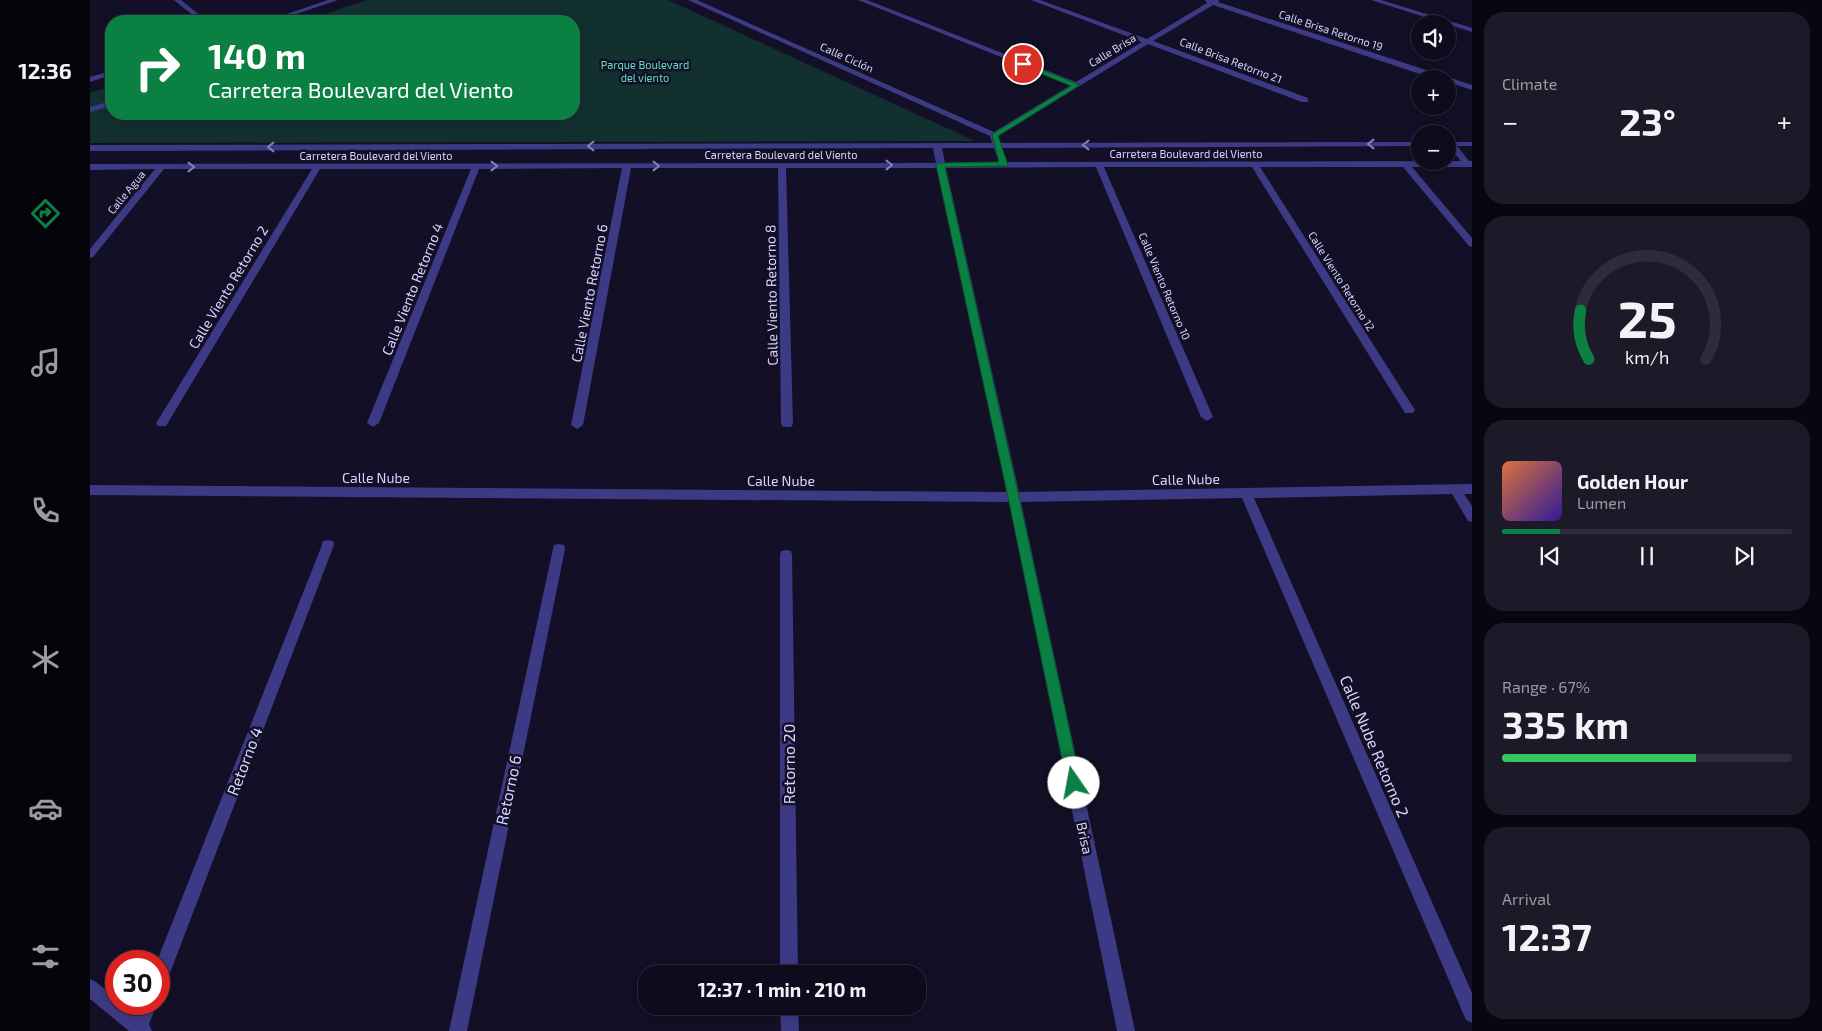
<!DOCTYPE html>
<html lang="en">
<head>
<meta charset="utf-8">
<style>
	:root { --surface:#0e0b1c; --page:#1c1929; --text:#f1f3f6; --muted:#9b9ba3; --line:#2e2b3b; --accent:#0b8043 }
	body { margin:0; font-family:"Exo 2",sans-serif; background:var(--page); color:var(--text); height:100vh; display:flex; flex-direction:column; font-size:19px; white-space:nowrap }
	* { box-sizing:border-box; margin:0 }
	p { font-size:16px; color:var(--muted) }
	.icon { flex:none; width:28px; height:28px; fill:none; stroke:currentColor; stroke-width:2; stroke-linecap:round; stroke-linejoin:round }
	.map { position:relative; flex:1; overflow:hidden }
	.drawer { display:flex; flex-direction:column; gap:12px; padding:12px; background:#08060f; width:350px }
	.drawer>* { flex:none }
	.guide { position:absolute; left:15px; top:15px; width:475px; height:105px; border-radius:20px; box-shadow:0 2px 8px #0003,0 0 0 1px var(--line); background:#0b8043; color:#fff; overflow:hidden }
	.fabs { position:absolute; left:1321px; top:15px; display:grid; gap:10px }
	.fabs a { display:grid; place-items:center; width:45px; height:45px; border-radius:50%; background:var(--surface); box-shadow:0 2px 8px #0003,0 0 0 1px var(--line); font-size:25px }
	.speed { position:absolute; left:15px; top:950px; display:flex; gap:10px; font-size:25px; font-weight:700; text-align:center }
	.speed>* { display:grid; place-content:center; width:65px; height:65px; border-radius:50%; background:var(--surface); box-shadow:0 2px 8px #0003,0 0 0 1px var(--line); line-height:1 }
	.speed .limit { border:8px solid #d22; background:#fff; color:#111 }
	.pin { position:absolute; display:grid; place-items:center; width:42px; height:42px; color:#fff; margin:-21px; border:2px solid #fff; border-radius:50%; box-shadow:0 1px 5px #0007 }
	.me { position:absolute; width:55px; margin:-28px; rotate:348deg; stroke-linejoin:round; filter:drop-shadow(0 0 4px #0008) }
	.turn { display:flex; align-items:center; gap:18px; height:105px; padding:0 20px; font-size:22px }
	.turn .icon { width:65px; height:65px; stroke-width:2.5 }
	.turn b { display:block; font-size:35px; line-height:42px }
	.big { font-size:38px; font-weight:700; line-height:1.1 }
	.drawer .tile { flex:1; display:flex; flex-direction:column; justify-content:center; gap:8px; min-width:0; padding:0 18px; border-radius:20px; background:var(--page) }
	.drawer .dial { align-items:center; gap:0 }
	.dial svg { height:130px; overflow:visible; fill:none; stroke:var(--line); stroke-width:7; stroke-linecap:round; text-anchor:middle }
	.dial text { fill:var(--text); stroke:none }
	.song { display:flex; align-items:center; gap:15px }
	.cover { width:60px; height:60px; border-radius:8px; background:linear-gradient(135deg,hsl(20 70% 55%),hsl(250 70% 35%)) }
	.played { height:5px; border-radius:2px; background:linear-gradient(90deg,var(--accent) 20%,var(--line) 20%) }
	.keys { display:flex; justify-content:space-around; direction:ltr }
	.heat { display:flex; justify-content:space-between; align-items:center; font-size:28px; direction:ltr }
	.charge { height:8px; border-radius:4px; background:linear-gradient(90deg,#34c759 67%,var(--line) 0) }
	.trip { position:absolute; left:548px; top:965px; width:288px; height:50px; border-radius:20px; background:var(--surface); box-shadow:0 2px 8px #0003,0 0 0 1px var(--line); font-weight:700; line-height:50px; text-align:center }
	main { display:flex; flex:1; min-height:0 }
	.tab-bar { display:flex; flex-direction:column; width:90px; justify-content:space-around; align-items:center; background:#06040b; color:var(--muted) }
	.tab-bar .icon { width:35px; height:35px }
	.tab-bar .active { color:var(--accent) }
	.tab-bar b { font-size:22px; color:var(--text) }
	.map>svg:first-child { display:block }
	.green { fill:#12302f }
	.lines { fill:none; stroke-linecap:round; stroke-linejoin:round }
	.minor { fill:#3d3a85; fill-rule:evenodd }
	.oneway { stroke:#837fbc }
	.route { fill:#0b8043; stroke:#07532c }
	.labels { text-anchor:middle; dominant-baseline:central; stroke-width:5; stroke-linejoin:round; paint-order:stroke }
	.far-street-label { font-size:11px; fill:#d9d4ff; stroke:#130f26 }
	.far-park-label { font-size:11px; fill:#5fe0c0; stroke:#130f26 }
	.street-label { font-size:14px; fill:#d9d4ff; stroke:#130f26 }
	.near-street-label { font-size:16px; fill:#d9d4ff; stroke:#130f26 }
</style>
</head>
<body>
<main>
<nav class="tab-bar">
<b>12:36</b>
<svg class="icon active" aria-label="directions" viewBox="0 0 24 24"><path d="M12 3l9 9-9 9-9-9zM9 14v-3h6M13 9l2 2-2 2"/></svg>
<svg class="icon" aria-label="music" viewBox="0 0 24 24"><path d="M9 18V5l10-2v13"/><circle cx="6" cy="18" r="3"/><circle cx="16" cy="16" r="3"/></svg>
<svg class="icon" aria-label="phone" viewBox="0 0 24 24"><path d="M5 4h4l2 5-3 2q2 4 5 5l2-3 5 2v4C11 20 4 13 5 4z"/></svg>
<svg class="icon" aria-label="climate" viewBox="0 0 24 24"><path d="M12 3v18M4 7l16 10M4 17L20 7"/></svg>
<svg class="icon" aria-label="car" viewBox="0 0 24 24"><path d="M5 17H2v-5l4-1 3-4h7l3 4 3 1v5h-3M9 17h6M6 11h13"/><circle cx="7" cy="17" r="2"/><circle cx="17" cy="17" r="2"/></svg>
<svg class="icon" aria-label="filters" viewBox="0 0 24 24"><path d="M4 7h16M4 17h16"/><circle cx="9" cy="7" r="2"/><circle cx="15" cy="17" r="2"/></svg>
</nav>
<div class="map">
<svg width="1382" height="1031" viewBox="0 0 1382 1031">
	<rect width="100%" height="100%" fill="#130f26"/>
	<!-- green -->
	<polygon class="green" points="277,0 578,0 885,141 0,143 0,93 21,86 21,114 484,114 484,21 214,21"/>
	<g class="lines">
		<!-- minor -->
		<g class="minor">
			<polygon points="84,0 91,0 117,21 110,21"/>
			<polygon points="238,0 248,0 185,21 176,21"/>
			<path d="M 598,0 L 607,0 L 904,132 L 981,85 L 768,0 L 777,0 L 986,82 L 1052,42 L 941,0 L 950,0 L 1057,39 L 1117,3 L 1115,0 L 1129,0 L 1128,2 L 1382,85 L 1382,90 L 1358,82 L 1358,79 L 1345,79 L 1123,5 L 1063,41 L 1218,98 L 1218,102 L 1212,102 L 1058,44 L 908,136 L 911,143 L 1330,142 L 1330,146 L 912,148 L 917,162 L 1371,161 L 1358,146 L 1358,142 L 1382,142 L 1382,146 L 1367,146 L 1379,161 L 1382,161 L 1382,167 L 1322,167 L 1382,238 L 1382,247 L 1379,246 L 1313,167 L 1170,167 L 1323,407 L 1325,410 L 1323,413 L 1315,413 L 1162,167 L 1014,167 L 1123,417 L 1117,421 L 1111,417 L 1006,167 L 856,168 L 929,492 L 1382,484 L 1382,494 L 1374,494 L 1382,506 L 1382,522 L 1378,521 L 1362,494 L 1164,498 L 1382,993 L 1382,1023 L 1376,1020 L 1152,498 L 931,502 L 1045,1031 L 1027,1031 L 919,502 L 0,495 L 0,485 L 917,492 L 847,168 L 696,168 L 703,424 L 701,427 L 693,427 L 691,424 L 688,168 L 541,168 L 493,425 L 487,429 L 481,425 L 532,168 L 389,169 L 289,423 L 283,427 L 277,423 L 381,169 L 230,169 L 76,426 L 68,426 L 66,423 L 68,420 L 222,169 L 74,169 L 3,257 L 0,258 L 0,249 L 65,169 L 0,170 L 0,164 L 846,163 L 843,148 L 0,151 L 0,145 L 902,143 L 900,136 ZM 852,148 L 904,148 L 909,162 L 855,163 Z"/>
			<polygon points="1281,0 1291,0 1382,28 1382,32"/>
			<polygon points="21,71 21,75 0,82 0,77"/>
			<polygon points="21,101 21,106 0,112 0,107"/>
			<polygon points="238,540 243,541 244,545 78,978 75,984 69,987 69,961 67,961 232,545 233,541"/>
			<polygon points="469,544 474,545 475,549 377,1031 359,1031 463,549 464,545"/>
			<polygon points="696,550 701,551 702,555 708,974 690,974 690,555 691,551"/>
			<polygon points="0,979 6,982 26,998 26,1004 34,1004 45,1013 49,1004 67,1004 59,1024 62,1031 39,1031 0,999"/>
			<polygon points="690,1006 708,1006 709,1031 691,1031"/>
		</g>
	</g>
	<!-- one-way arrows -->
	<defs><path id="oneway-chevron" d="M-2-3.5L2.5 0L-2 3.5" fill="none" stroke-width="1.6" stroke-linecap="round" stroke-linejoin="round" transform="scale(1.25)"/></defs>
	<g class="oneway">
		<use href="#oneway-chevron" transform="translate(1281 144) rotate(180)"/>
		<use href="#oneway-chevron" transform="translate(996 145) rotate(180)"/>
		<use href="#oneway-chevron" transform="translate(501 146) rotate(180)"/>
		<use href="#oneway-chevron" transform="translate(181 147) rotate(180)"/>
		<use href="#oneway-chevron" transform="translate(799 165)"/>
		<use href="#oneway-chevron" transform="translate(404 166)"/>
		<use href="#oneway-chevron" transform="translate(566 166)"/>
		<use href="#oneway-chevron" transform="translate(101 167)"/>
	</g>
	<!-- route -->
	<polygon class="route" points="933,62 990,85 908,136 918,165 917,166 855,167 929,497 991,783 989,788 984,790 979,788 977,783 918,497 846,165 850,163 909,162 902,134 981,86 930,65 929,64"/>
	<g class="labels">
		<!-- far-street labels -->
		<g class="far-street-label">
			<text transform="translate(1241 30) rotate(18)">Calle Brisa Retorno 19</text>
			<text transform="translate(1022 50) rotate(-31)">Calle Brisa</text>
			<text transform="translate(757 57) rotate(24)">Calle Ciclón</text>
			<text transform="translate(1141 60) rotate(21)">Calle Brisa Retorno 21</text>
			<text x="1096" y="153">Carretera Boulevard del Viento</text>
			<text x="691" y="154">Carretera Boulevard del Viento</text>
			<text x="286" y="155">Carretera Boulevard del Viento</text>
			<text transform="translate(36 192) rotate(-51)">Calle Agua</text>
			<text transform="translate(1252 281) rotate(58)">Calle Viento Retorno 12</text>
			<text transform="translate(1075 286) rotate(67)">Calle Viento Retorno 10</text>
		</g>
		<!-- far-park labels -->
		<g class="far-park-label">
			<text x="555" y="64">Parque Boulevard<tspan x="555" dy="13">del viento</tspan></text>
		</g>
		<!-- street labels -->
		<g class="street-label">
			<text transform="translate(138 287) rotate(-59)">Calle Viento Retorno 2</text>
			<text transform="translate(322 289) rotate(-68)">Calle Viento Retorno 4</text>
			<text transform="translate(499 293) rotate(-79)">Calle Viento Retorno 6</text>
			<text transform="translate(681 295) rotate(-91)">Calle Viento Retorno 8</text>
			<text x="286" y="477">Calle Nube</text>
			<text transform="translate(1096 479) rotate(-1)">Calle Nube</text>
			<text x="691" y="480">Calle Nube</text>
			<text transform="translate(995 838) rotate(78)">Brisa</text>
		</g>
		<!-- near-street labels -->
		<g class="near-street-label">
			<text transform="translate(1285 746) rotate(67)">Calle Nube Retorno 2</text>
			<text transform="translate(154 761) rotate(-69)">Retorno 4</text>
			<text transform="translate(698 764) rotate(-90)">Retorno 20</text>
			<text transform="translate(418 790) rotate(-78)">Retorno 6</text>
		</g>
	</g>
</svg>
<div class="fabs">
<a><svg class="icon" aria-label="sound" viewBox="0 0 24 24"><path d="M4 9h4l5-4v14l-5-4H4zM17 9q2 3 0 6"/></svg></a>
<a>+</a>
<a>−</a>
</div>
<div class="speed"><div class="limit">30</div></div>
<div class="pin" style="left:933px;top:64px;background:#d93025"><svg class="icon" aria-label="arrive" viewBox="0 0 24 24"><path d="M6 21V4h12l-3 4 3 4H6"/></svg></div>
<svg class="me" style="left:984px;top:783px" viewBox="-20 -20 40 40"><circle r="19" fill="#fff"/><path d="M0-13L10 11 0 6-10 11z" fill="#0b8043"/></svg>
<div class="trip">12:37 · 1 min · 210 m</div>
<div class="guide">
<div class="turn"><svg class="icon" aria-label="right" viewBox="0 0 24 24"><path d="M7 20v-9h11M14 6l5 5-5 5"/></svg><div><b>140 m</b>Carretera Boulevard del Viento</div></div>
</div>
</div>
<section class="drawer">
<div class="tile"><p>Climate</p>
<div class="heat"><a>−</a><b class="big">23°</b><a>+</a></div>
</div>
<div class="tile dial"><svg viewBox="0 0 100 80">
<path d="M14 69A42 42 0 1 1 86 69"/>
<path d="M14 69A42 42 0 0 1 9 39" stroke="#0b8043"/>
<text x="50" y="56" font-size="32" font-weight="700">25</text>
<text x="50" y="72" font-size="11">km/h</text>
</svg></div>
<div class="tile">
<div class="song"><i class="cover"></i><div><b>Golden Hour</b><p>Lumen</p></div></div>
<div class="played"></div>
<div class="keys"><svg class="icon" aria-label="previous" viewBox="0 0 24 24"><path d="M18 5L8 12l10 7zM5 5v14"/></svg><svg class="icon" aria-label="pause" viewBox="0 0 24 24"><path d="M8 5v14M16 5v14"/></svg><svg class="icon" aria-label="next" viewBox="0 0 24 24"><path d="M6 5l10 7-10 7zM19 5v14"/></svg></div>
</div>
<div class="tile"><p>Range · 67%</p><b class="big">335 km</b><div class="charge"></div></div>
<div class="tile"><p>Arrival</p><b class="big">12:37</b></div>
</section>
</main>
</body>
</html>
